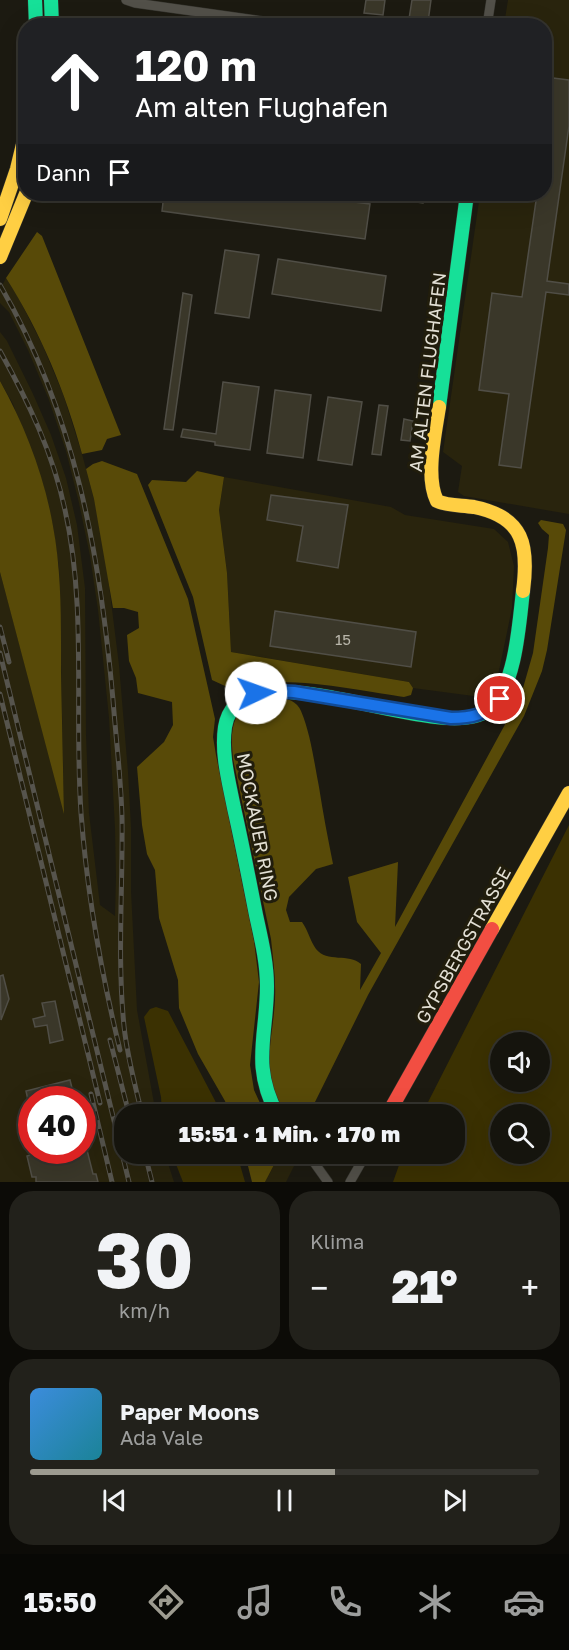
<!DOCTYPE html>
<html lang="de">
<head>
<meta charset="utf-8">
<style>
	:root { --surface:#15140d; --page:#22211b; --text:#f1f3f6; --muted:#9d9e9d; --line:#34332e; --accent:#9d9b90 }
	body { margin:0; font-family:"Golos Text",sans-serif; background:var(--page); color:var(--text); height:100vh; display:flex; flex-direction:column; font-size:22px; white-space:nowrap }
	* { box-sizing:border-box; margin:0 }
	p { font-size:20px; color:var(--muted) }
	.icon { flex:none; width:33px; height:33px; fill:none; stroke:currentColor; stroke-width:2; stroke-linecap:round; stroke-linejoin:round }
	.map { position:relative; height:1182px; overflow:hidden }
	.drawer { display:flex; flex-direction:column; gap:9px; padding:9px; background:#0c0b07; flex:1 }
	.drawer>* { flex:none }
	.guide { position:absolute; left:18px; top:18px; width:534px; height:183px; border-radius:24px; box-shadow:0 6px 24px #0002,0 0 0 2px var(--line); background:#202124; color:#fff; overflow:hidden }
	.controls { position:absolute; left:490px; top:1032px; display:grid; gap:12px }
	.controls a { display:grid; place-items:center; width:60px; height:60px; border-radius:50%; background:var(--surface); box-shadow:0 6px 24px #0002,0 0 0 2px var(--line); font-size:30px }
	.speed { position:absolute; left:18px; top:1086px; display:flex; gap:12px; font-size:30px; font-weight:700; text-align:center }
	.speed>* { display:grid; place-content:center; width:78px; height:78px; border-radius:50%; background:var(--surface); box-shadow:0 6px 24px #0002,0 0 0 2px var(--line); line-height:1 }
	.speed .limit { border:9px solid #d22; background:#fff; color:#111 }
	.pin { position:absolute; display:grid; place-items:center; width:51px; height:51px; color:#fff; margin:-26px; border:3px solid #fff; border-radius:50%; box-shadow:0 2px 6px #0007 }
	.me { position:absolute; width:66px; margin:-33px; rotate:87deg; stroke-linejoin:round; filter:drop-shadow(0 0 4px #0008) }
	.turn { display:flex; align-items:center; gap:21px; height:126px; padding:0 18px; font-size:27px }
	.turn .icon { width:78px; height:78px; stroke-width:2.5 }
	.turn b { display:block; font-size:42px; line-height:51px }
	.then { display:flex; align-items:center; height:57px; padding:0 18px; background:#0003; gap:12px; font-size:22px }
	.big { font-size:45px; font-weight:800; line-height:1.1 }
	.drawer .widget { flex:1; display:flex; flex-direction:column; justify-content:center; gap:9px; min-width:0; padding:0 21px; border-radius:24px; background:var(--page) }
	.drawer .dial { align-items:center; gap:0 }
	.dial b { font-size:78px; line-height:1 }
	.song { display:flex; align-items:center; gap:18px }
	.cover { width:72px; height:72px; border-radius:9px; background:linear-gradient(135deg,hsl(210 70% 55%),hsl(190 70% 35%)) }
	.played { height:6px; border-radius:3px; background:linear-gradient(90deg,var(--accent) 60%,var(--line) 60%) }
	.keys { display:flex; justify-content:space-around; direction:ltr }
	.heat { display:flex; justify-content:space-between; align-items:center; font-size:33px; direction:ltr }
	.drawer .tiles { flex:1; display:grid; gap:9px; grid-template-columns:1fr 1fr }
	.widget:last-child { grid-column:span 2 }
	.trip { position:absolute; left:114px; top:1104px; width:351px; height:60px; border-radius:24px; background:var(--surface); box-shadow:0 6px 24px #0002,0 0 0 2px var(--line); font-weight:800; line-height:60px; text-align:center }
	.menu { display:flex; height:96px; justify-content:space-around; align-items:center; background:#080805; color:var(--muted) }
	.menu .icon { width:42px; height:42px }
	.menu .current { color:var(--accent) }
	.menu b { font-size:27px; color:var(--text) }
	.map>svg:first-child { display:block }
	.built { fill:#29240d; fill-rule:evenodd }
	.green { fill:#3b3102; fill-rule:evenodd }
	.forest { fill:#584a08 }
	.building { fill:#3a3729; stroke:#504e46; stroke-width:1.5 }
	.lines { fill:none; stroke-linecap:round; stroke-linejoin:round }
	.street-casing { stroke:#36352f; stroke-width:10 }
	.fast-casing { stroke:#36352f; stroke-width:15 }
	.slow-casing { stroke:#36352f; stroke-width:15 }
	.jam-casing { stroke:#36352f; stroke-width:15 }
	.street { stroke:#525049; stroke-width:9 }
	.fast { stroke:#16e098; stroke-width:14 }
	.slow { stroke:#ffcf43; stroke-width:14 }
	.jam { stroke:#f24e42; stroke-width:14 }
	.rail-casing { stroke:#56544d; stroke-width:5 }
	.rail { stroke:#211d0c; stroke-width:3; stroke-dasharray:9; stroke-linecap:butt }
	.route-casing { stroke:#114b97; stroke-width:15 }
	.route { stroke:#1a73e8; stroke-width:10 }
	.labels { text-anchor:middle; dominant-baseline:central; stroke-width:6; stroke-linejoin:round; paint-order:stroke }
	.number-label { font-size:15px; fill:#b9b6aa }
	.street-label { font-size:18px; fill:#e3e0d5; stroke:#211d0c }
</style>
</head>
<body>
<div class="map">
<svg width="569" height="1182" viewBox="0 0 569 1182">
	<rect width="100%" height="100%" fill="#1c1a11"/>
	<!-- built -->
	<g class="built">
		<polygon points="508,0 569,0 569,514 464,496 458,492 462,466 443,452 480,194 544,194 544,26 504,25"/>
		<path d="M 6,278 L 17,295 L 42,344 L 63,394 L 82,454 L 94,499 L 105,553 L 119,665 L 128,772 L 131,827 L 131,891 L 137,1010 L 156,1114 L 124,1114 L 124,1154 L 165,1154 L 174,1182 L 0,1182 L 0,572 L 64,810 L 59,568 L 53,526 L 43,484 L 13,404 L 0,381 L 0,332 L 7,341 L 33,394 L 51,435 L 66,478 L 77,525 L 85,588 L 86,735 L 89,813 L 100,905 L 115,916 L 116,877 L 115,828 L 109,718 L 98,610 L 90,556 L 79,503 L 66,451 L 49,400 L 28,350 L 9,312 L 0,303 L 0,290 ZM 32,1100 L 82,1100 L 82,1150 L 32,1150 Z"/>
		<polygon points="224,477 391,507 405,515 494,529 508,542 514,566 512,608 496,685 481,697 413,688 409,682 231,652 227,573 219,510"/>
		<polygon points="280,1154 288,1154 297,1160 286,1182 265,1182"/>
	</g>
	<!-- green -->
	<g class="green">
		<path d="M 569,825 L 569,1182 L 393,1182 L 403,1154 L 454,1154 L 454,1114 L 422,1114 ZM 501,1042 L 540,1042 L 540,1082 L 501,1082 ZM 501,1114 L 540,1114 L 540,1154 L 501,1154 Z"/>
		<polygon points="156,1007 168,1011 222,1114 162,1114 161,1097 144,1017 150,1009"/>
		<polygon points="172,1154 237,1154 245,1182 183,1182"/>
	</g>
	<!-- forest -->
	<g class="forest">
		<path d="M 37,232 L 42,236 L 121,435 L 107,439 L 102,450 L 82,454 C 66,393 40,331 6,278 Z"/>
		<path d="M 0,381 C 25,426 44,475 53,526 C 62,574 61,623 61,672 C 62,720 63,767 64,814 L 0,572 Z"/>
		<polygon points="102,461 137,474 188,599 215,719 213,737 216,755 254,941 259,982 250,1065 254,1090 265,1114 230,1114 225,1101 198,1054 179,1008 178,980 159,918 155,870 147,854 142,825 137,767 164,742 173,725 172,702 138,693 136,678 129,661 127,635 139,628 138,612 124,608 113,608 94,499 86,469 93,464"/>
		<path d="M 197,471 L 224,477 L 219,510 L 227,573 L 231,652 L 409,682 L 413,688 L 411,695 L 404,697 C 367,692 265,670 236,691 L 212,680 L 193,597 L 148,485 L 152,480 L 186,482 Z"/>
		<path d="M 541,520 L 563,524 L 566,530 L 547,650 L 542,671 L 524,716 L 368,995 L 314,1104 L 280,1104 C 261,1063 273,1041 275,999 C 276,979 273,959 271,939 L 233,759 C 232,745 230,731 236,718 C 244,698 292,688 301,711 C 311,735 314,762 319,787 C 323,813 328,839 333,864 L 316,869 L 289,897 L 286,910 L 290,922 L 302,922 C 308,930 310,941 316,949 C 327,963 349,953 361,964 L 360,990 L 381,953 L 357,922 L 348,877 L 398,862 L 395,927 L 521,695 L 533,653 L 548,548 L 549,535 L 542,529 L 538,523 Z"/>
		<polygon points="245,1154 272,1154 275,1163 265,1182 252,1182"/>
	</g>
	<!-- building -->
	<g class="building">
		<polygon points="366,0 385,0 383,15 364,13"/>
		<polygon points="412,0 431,0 428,22 409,19"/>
		<polygon points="553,78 569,80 569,126 547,281 569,284 569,295 546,292 521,468 499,465 509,394 479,390 492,293 522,297 537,194 544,194 544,140"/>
		<polygon points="164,194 290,194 370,204 365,239 162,211"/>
		<polygon points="387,194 424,194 423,203 387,198"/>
		<polygon points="225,250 259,255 249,318 215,313"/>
		<polygon points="278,259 386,276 381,311 272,294"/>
		<polygon points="183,293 192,295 173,430 164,429"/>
		<polygon points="223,382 259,387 250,450 215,445 215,442 181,437 183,429 216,434"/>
		<polygon points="275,390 311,395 303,458 267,453"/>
		<polygon points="328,397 362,402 352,465 318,460"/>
		<polygon points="379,405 388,406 381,455 372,454"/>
		<polygon points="404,419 413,421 410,441 401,440"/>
		<polygon points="271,495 348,505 338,568 297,561 303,526 267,520"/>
		<polygon points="275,611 416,632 411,667 270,646"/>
		<polygon points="3,975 9,999 1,1020 0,976"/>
		<polygon points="55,1001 63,1040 50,1043 47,1025 35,1027 33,1019 45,1016 42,1003"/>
		<polygon points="70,1080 75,1100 28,1100 26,1091"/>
		<polygon points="48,1150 87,1150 93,1174 96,1174 98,1182 36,1182 36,1177 32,1177 27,1156"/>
	</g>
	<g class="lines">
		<defs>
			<g id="street">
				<polyline points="126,0 135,3 299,26"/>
				<polyline points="487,26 491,0"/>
				<polyline points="308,1154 328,1182"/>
				<polyline points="350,1182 366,1154"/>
			</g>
			<g id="fast">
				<polyline points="35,0 36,26"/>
				<polyline points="51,0 52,26"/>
				<polyline points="439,407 467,194"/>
				<path d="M 277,1114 C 251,1065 267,1036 267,986 C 267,962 261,938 256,915 C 249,879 242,843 234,808 C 229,782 221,754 225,727 C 240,637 449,753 492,707 C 516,682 519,624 523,591"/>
			</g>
			<g id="slow">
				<polyline points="0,219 17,169 26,132"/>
				<polyline points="0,257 26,194"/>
				<path d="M 439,407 C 435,434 425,477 437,501 C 448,506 462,505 474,507 C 524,517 529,546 523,591"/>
				<polyline points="492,929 569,793"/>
			</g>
			<polyline id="jam" points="388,1114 492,929"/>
		</defs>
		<!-- street casing -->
		<use href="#street" class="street-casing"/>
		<!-- fast casing -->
		<use href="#fast" class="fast-casing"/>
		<!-- slow casing -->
		<use href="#slow" class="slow-casing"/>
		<!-- jam casing -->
		<use href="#jam" class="jam-casing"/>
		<!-- street -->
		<use href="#street" class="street"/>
		<!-- fast -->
		<use href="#fast" class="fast"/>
		<!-- slow -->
		<use href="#slow" class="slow"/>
		<!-- jam -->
		<use href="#jam" class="jam"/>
		<defs>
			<g id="rail">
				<path d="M 0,285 C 75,414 100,553 113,700 C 116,739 121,779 122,818 C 123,887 117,957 124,1026 C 127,1056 135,1085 142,1114"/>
				<path d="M 0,351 C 28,401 53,453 65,510 C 87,608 74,712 81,813 C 87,893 101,972 120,1050"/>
				<polyline points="0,627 9,662"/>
				<polyline points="0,653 129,1182"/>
				<polyline points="0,694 100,1103"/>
				<polyline points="110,1040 129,1114"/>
				<polyline points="91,1094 112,1182"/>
				<polyline points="145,1154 152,1182"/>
			</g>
		</defs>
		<!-- rail casing -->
		<use href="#rail" class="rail-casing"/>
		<!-- rail -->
		<use href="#rail" class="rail"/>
	</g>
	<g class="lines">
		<defs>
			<path id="route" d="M 256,693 L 272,691 L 294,692 L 451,718 C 471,718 486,715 500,699"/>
		</defs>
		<!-- route casing -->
		<use href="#route" class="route-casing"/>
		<!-- route -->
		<use href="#route" class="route"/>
	</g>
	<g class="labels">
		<!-- number labels -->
		<g class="number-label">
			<text x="343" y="639">15</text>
		</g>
		<!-- street labels -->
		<g class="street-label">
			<text transform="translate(427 372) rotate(-83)">AM ALTEN FLUGHAFEN</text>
			<text transform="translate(258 827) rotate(79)">MOCKAUER RING</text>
			<text transform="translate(463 945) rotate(-61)">GYPSBERGSTRASSE</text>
		</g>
	</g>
</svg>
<div class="controls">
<a><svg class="icon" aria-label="sound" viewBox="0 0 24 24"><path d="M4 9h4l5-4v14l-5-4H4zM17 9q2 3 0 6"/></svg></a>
<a><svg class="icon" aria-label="search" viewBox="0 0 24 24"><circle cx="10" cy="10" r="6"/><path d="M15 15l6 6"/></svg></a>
</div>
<div class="speed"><div class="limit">40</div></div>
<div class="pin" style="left:500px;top:699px;background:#d93025"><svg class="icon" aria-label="arrive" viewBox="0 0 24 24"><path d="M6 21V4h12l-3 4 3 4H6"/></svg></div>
<svg class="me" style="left:256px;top:693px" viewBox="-20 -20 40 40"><circle r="19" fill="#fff"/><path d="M0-13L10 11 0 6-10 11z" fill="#1a73e8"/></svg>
<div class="trip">15:51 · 1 Min. · 170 m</div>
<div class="guide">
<div class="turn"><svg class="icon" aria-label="ahead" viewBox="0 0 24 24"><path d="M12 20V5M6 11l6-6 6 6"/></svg><div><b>120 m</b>Am alten Flughafen</div></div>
<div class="then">Dann<svg class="icon" aria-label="arrive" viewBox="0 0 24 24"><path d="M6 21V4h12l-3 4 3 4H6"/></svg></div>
</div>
</div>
<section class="drawer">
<div class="tiles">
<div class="widget dial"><b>30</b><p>km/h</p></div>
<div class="widget"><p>Klima</p>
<div class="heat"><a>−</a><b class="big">21°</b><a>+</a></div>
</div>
<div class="widget">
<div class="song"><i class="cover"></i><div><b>Paper Moons</b><p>Ada Vale</p></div></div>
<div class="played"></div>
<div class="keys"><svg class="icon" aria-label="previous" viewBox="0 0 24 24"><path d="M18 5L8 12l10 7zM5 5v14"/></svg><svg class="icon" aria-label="pause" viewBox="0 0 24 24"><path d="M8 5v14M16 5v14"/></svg><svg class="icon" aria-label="next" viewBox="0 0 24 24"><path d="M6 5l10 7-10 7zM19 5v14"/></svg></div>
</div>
</div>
</section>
<nav class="menu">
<b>15:50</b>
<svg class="icon current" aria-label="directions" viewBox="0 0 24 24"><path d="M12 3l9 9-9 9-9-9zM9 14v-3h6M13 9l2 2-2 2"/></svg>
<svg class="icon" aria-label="music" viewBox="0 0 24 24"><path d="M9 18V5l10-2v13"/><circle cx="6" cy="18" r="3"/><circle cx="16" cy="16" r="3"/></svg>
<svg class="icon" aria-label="phone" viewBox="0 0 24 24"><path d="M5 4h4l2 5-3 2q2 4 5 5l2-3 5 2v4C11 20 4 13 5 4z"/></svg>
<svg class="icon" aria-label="climate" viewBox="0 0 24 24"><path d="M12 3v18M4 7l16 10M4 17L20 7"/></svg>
<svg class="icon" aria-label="car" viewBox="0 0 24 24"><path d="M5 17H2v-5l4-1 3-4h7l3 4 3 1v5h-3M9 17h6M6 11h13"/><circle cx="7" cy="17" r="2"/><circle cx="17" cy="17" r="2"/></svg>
</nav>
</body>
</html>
